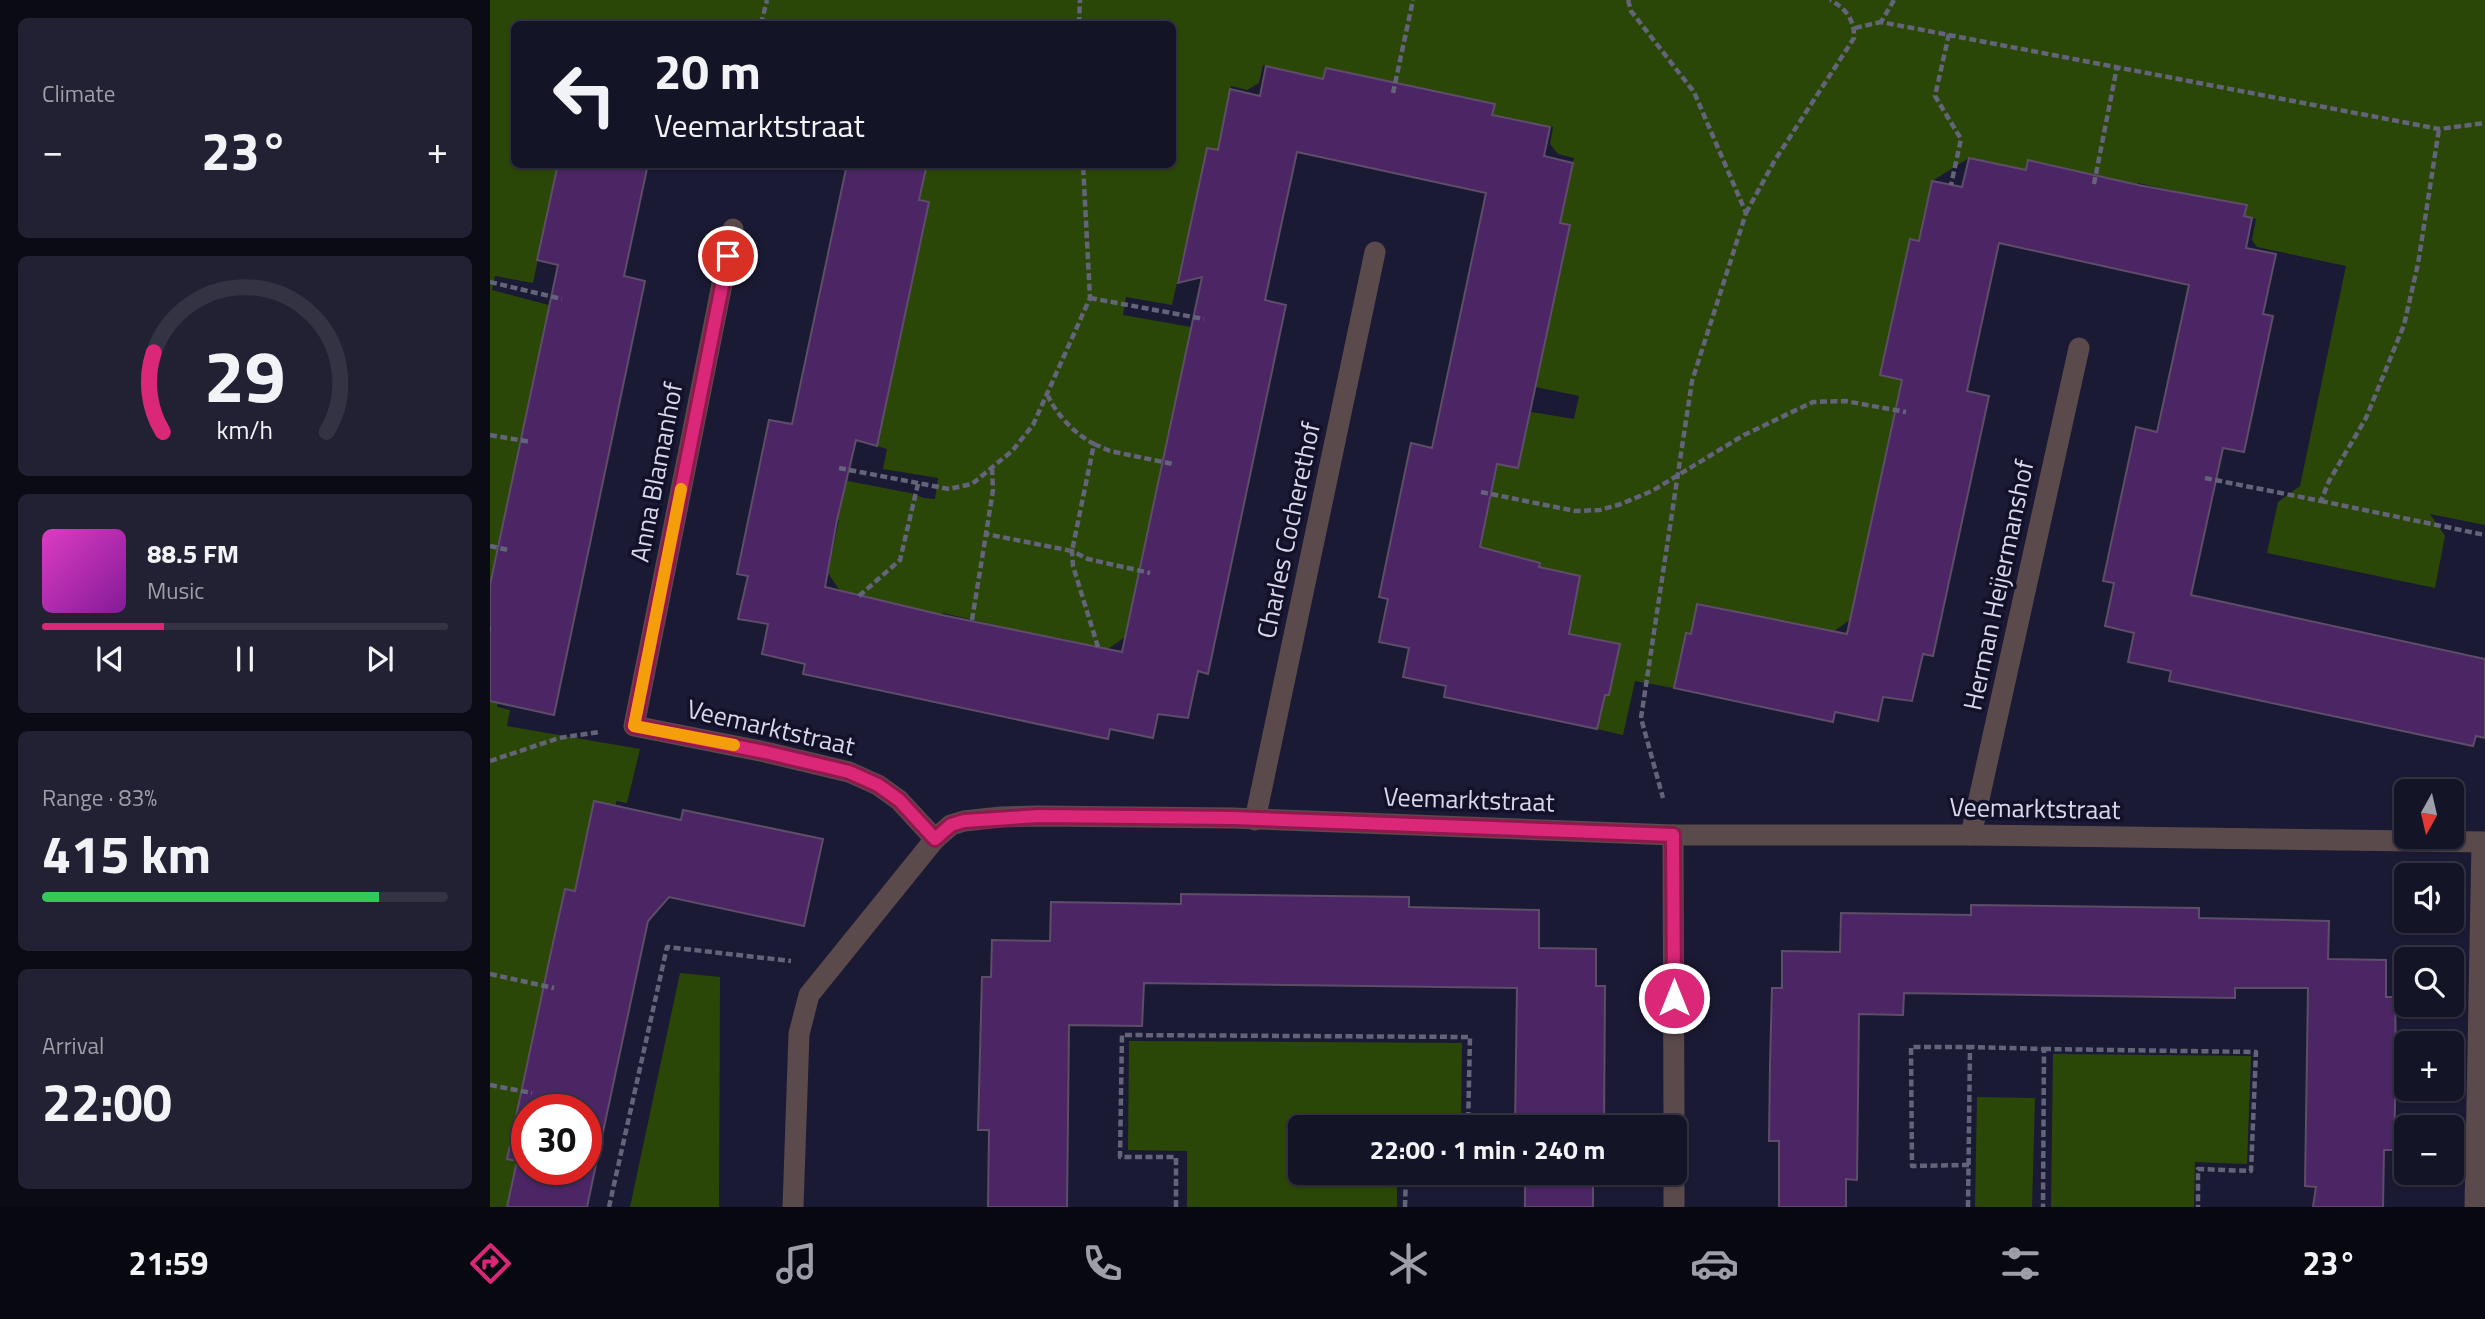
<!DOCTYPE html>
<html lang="en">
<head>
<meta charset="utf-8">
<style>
	:root { --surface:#141427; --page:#212133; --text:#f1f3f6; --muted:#9d9ea7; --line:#334; --accent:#db2777 }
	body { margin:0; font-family:"Titillium Web",sans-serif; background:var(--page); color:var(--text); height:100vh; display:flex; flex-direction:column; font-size:26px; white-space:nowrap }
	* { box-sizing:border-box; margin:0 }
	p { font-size:23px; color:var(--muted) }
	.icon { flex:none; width:38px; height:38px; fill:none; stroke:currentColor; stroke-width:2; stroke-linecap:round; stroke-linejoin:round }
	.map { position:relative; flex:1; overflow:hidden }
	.drawer { display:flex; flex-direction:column; gap:18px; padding:18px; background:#0b0b15; width:490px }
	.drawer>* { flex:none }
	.hud { position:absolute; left:21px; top:21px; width:665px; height:147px; border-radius:10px; box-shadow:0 2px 5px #0004,0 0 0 2px var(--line); background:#141427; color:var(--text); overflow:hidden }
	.needle { width:46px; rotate:188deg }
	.tools { position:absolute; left:1904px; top:779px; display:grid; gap:14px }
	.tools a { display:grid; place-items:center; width:70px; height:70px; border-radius:10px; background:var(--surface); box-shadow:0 2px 5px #0004,0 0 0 2px var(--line); font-size:35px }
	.speed { position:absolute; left:21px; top:1094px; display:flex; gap:14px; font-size:35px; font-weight:700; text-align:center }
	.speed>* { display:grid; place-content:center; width:91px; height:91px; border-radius:50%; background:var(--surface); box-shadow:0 2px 5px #0004,0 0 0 2px var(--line); line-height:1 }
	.speed .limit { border:10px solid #d22; background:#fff; color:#111 }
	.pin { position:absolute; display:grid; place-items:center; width:60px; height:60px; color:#fff; margin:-30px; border:4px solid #fff; border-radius:50%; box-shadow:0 2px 7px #0007 }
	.me { position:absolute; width:77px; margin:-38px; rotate:0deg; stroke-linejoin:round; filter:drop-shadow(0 0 5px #0008) }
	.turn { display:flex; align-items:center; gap:24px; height:147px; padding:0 28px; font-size:32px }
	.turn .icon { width:91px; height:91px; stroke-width:2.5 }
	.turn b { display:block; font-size:49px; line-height:60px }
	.big { font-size:52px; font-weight:700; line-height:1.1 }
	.drawer .widget { flex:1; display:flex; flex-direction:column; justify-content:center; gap:10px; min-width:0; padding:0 24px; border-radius:10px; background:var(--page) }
	.drawer .dial { align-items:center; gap:0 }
	.dial svg { height:182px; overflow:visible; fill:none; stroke:var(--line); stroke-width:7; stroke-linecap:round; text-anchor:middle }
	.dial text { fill:var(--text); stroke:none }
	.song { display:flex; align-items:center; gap:21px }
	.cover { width:84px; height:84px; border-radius:10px; background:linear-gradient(135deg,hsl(310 70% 55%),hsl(290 70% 35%)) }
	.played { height:7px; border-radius:4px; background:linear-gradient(90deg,var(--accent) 30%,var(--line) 30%) }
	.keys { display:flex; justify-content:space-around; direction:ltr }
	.heat { display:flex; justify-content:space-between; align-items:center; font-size:38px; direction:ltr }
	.charge { height:10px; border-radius:5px; background:linear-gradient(90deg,#34c759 83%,var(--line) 0) }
	.trip { position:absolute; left:798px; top:1115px; width:399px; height:70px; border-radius:10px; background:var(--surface); box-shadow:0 2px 5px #0004,0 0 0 2px var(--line); font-weight:700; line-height:70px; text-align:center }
	.tab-bar { display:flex; height:112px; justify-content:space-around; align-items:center; background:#080810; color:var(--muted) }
	.tab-bar .icon { width:49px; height:49px }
	.tab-bar .selected { color:var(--accent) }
	.tab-bar b { font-size:32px; color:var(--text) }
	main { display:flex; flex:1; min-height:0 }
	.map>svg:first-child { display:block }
	.green { fill:#2b4707 }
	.building { fill:#4b2564; stroke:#5d4d69; stroke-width:2; fill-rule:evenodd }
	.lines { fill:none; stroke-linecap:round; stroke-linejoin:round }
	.path { stroke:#63637a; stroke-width:4.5; stroke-dasharray:7 3.5; stroke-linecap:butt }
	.street { stroke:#5a4a4b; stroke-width:21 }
	.route-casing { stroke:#8e194d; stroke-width:18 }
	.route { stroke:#db2777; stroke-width:12 }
	.slow { stroke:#f59e0b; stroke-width:12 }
	.labels { text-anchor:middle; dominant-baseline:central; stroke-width:7; stroke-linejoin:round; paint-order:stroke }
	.street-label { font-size:26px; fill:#d7d8ea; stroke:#121129 }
</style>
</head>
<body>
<main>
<section class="drawer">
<div class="widget"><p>Climate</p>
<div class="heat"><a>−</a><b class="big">23°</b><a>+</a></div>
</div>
<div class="widget dial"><svg viewBox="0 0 100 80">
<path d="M14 69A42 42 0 1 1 86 69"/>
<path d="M14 69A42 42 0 0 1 10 34" stroke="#db2777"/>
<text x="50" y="56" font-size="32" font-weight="700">29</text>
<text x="50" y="72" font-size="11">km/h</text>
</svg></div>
<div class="widget">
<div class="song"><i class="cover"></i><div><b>88.5 FM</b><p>Music</p></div></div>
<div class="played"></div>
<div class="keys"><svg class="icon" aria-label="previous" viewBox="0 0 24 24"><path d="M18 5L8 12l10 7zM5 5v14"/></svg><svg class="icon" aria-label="pause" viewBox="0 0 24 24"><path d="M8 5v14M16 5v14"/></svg><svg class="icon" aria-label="next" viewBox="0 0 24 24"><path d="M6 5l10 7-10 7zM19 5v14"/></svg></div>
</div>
<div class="widget"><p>Range · 83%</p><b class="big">415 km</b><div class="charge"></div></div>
<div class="widget"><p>Arrival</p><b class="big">22:00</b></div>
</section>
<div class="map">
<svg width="1995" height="1207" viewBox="0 0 1995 1207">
	<rect width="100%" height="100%" fill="#1b1a34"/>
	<!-- green -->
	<g class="green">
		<polygon points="0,0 1995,0 1995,525 1940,514 1955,536 1945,588 1777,553 1788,502 1810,486 1856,266 1767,247 1762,240 1766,219 1705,206 1707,196 1648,183 1646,194 1596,183 1598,173 1538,160 1536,170 1479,158 1442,181 1429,241 1420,239 1390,375 1412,380 1407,399 1418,402 1395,460 1361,619 1343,632 1286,620 1234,619 1236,609 1208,603 1201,634 1196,634 1189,689 1145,681 1133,735 1107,729 1115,695 1119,695 1123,676 1125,643 1097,637 1095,647 979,596 1007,464 1028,467 1035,436 1025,434 1030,410 1084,419 1089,396 1046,387 1058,329 1059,278 1069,279 1080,225 1070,223 1084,158 1068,154 1060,144 1063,127 1002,115 1004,104 836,68 833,79 773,65 769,83 757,90 741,86 728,150 717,148 682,305 636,297 633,315 712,329 635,637 618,649 565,637 562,647 513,636 514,627 453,613 450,624 402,603 350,591 338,573 349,520 339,518 347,479 420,493 434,498 445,499 448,478 393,469 397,449 387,446 394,413 384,411 395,361 405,363 439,203 429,200 437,165 682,164 682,24 24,24 24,164 68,165 43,283 5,276 2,290 70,308 0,586"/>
		<polygon points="0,701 8,703 7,707 20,710 17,726 150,749 137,803 126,801 126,806 134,807 128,830 98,831 85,891 74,890 17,1159 27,1161 17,1207 0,1207"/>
		<polygon points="190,973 230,977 229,1207 140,1207"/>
		<polygon points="639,1041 972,1043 971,1127 810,1127 810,1172 907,1173 907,1207 697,1207 697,1151 638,1150"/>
		<polygon points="1563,1054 1761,1056 1757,1164 1705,1162 1704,1207 1561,1207"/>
		<polygon points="1487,1097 1545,1098 1542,1207 1485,1207"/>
	</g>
	<!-- building -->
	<g class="building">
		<polygon points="776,66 833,79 836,68 1005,104 1002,115 1060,127 1054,156 1083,163 1070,223 1080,225 1028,468 1007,464 990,547 1050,563 1049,567 1090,576 1079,634 1130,644 1119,695 1115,695 1107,729 954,697 956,686 913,677 919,648 889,642 898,599 889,597 921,443 942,448 996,193 807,152 775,300 796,305 718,674 708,671 698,718 668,714 663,738 620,729 618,739 313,674 315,664 272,654 278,624 248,619 258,576 247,574 279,420 302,424 357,164 437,164 429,200 439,202 387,446 366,440 347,520 335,587 452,615 632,652 712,277 688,283 717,148 728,150 740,89 770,96"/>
		<polygon points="1479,158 1536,170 1538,160 1648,185 1757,205 1754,216 1762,218 1756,248 1786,254 1773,314 1783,316 1754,452 1733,448 1701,595 1995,659 1995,738 1986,736 1983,746 1679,681 1681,671 1638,662 1644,633 1615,626 1624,583 1613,581 1646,427 1667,432 1699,285 1509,243 1477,391 1499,396 1443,656 1433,654 1422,701 1393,697 1388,721 1345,712 1343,722 1184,688 1196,633 1201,634 1207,604 1357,634 1412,380 1390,375 1420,239 1429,241 1442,181 1472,187"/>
		<polygon points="68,164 158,164 134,276 155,281 64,715 0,701 0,585 68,265 47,260"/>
		<path d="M 104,801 L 191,820 L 193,810 L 333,839 L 314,926 L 179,897 L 158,921 L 97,1207 L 17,1207 L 27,1161 L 17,1159 L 61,952 L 75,889 L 85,891 ZM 37,1110 L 96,1110 L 96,1169 L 37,1169 Z"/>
		<polygon points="691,894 919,897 919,907 1049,910 1049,948 1106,949 1106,986 1115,986 1114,1127 1025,1127 1027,988 654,983 652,1026 579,1025 577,1207 498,1207 499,1130 488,1130 492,977 501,977 502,940 560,941 561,902 691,904"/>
		<polygon points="1481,905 1709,908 1709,918 1839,921 1838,959 1896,960 1896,997 1905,997 1906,1057 1904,1150 1894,1150 1893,1207 1823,1207 1826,1187 1815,1186 1818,988 1745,988 1745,998 1414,993 1413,1015 1369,1014 1367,1180 1356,1179 1356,1207 1289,1207 1289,1141 1279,1141 1280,1063 1282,988 1292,988 1292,951 1350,952 1351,913 1481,915"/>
		<polygon points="1024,1172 1103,1172 1103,1207 1035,1207 1035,1175 1024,1174"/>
	</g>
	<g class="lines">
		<!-- path -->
		<g class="path">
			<polyline points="1138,0 1141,11 1204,92 1256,213 1202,381 1151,718 1173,798"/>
			<polyline points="1404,0 1391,22 1949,129 1995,123"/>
			<polyline points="271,24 277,0"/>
			<polyline points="589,24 590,0"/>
			<polyline points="1365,28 1391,22"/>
			<polyline points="1459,34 1445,96 1471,139 1461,185"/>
			<polyline points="903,93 923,0"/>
			<polyline points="1604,184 1627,67"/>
			<path d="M 1256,213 L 1285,160 L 1364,38 C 1365,21 1356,8 1340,0"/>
			<polyline points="0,282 72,299"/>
			<polyline points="600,298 714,319"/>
			<polyline points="0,435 41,442"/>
			<polyline points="604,444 620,451 683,464"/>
			<polyline points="349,468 459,489 482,484 522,451 543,425 600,298 593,164"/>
			<path d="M 502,468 L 503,490 L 496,534 L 582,551 L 604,444 C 586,435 566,414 558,396"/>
			<polyline points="1715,478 1831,501 1839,481 1876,418 1914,325 1928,264 1949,129"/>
			<polyline points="991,492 1085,511 1110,510 1131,504 1162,491 1254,435 1323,402 1355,401 1416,412"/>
			<polyline points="1831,501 1995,535"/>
			<polyline points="0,546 18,550"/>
			<polyline points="369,596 410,560 428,484"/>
			<polyline points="482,620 496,534"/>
			<polyline points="0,629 1,629"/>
			<polyline points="608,647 583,566 582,551 598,559 660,573"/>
			<polyline points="0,761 69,738 109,732"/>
			<polyline points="0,974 64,988"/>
			<polyline points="1554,1049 1766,1052 1761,1171 1708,1169 1708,1207"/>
			<polyline points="0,1085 42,1093"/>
			<polyline points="1479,1165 1422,1166 1421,1047 1480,1047"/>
			<polyline points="119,1207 177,947 301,961"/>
			<polyline points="686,1207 686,1157 630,1157 632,1035 980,1037 978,1127"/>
			<polyline points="915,1207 916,1172"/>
			<polyline points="1478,1207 1480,1047 1554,1049 1553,1207"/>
		</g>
		<!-- street -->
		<g class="street">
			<polyline points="243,229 144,726 275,752 359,772 388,785 409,800 445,839 461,825 474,821 511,817 549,816 743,818 1183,835 1481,835 1995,842"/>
			<polyline points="765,820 885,252"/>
			<polyline points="1183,835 1184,1127"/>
			<polyline points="1481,835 1589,348"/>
			<polyline points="303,1207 309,1034 319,995 445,839"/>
			<polyline points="1184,1207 1184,1172"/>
			<polyline points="1985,1207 1992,843"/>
		</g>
	</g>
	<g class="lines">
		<defs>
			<polyline id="route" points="238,256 144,726 275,752 359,772 388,785 409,800 445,839 461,825 474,821 550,816 743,818 1183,835 1184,998"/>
		</defs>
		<!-- route casing -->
		<use href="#route" class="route-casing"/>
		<!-- route -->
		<use href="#route" class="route"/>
		<!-- slow -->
		<polyline class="slow" points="191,489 144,726 244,745"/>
	</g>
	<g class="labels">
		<!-- street labels -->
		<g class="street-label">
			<text transform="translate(166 472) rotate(-79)">Anna Blamanhof</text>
			<text transform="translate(798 530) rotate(-78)">Charles Cocherethof</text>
			<text transform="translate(1508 585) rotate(-78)">Herman Heijermanshof</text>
			<text transform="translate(281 727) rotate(13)">Veemarktstraat</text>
			<text transform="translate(979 799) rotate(2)">Veemarktstraat</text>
			<text transform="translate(1545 808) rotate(1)">Veemarktstraat</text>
		</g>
	</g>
</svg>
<div class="tools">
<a><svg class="needle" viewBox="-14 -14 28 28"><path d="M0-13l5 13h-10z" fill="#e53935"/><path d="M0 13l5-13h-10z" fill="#9d9ea7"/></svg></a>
<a><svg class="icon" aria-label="sound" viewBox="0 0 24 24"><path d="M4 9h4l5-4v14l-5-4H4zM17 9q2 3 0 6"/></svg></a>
<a><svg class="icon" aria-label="search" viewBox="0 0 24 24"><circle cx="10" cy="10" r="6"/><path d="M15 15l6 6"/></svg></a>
<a>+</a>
<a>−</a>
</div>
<div class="speed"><div class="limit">30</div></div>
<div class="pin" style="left:238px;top:256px;background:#d93025"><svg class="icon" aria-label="arrive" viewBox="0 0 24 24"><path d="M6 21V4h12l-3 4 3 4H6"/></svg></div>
<svg class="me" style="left:1184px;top:998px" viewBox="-20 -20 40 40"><circle r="17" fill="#db2777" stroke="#fff" stroke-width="3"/><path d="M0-11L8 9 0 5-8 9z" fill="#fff"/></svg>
<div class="trip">22:00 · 1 min · 240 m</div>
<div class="hud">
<div class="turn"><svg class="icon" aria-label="left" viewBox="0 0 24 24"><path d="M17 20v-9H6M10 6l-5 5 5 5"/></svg><div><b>20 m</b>Veemarktstraat</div></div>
</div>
</div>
</main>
<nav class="tab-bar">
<b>21:59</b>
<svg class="icon selected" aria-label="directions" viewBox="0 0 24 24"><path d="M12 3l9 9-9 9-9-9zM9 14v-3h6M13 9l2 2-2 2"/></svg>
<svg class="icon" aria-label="music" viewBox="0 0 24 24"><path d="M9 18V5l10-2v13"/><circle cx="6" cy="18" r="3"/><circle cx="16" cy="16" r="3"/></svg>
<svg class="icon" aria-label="phone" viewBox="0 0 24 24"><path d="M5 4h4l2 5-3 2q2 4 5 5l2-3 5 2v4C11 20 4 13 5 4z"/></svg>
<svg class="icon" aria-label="climate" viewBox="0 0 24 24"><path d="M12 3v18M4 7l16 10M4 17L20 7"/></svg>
<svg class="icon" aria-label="car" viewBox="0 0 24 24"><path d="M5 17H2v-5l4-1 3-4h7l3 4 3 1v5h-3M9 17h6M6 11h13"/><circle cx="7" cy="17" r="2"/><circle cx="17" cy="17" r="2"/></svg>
<svg class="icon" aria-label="filters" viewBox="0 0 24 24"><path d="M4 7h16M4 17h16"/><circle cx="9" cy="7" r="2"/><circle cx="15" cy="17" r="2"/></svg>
<b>23°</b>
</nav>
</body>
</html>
